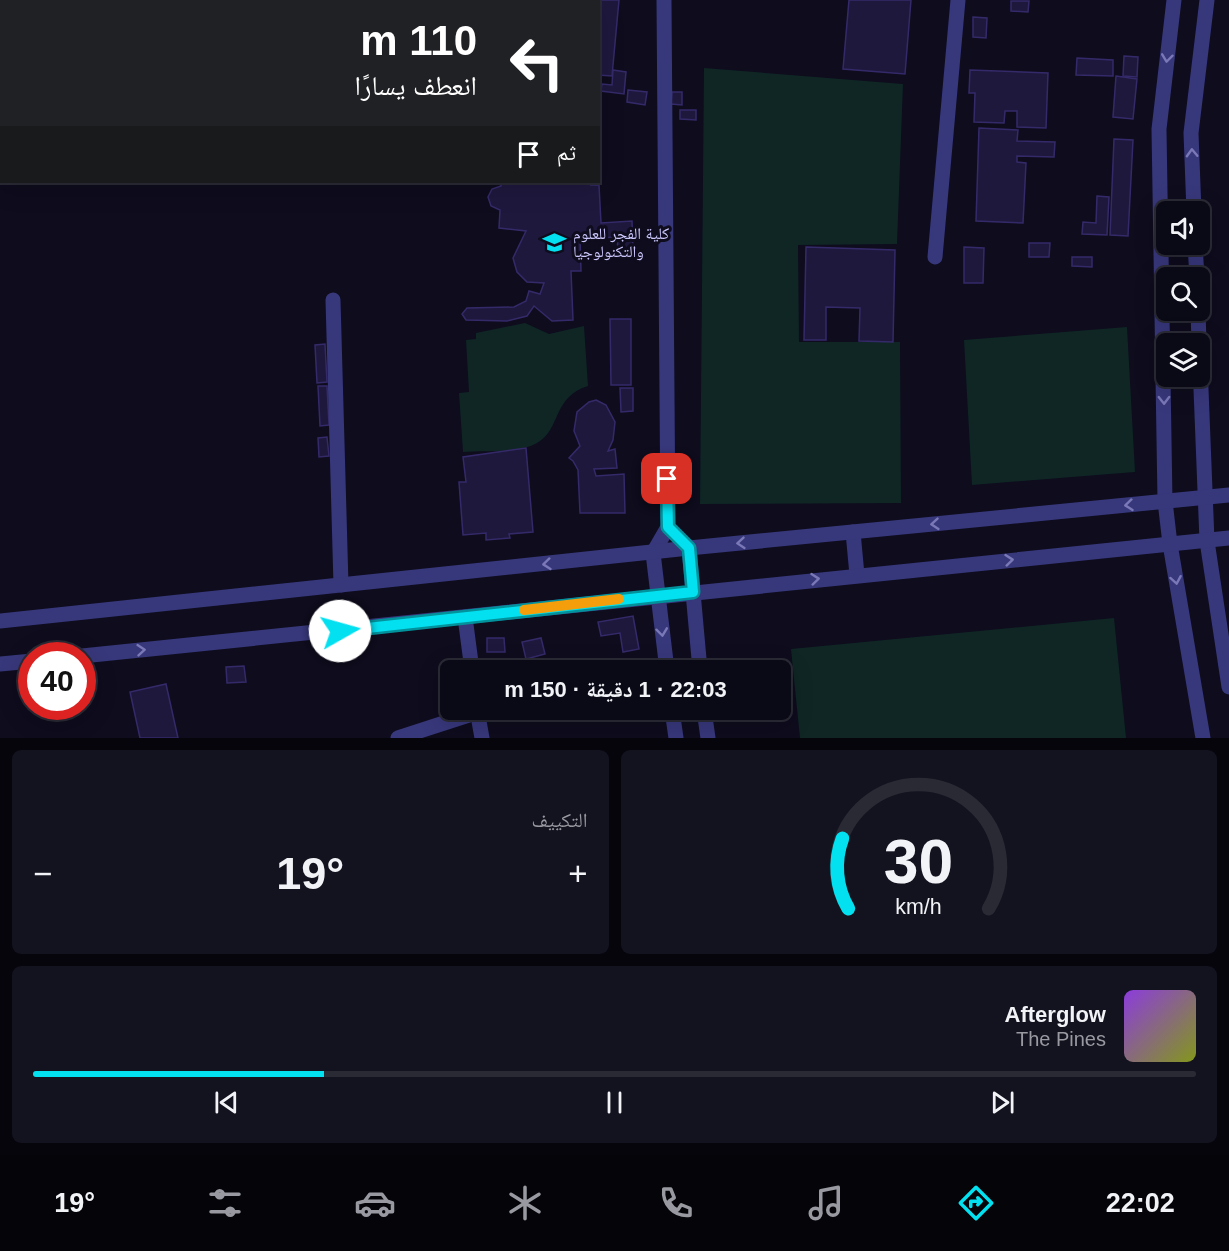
<!DOCTYPE html>
<html lang="ar">
<head>
<meta charset="utf-8">
<style>
	:root { --surface:#0a0916; --page:#13121f; --text:#f1f3f6; --muted:#999aa1; --line:#2a2a35; --accent:#03e0f0 }
	body { margin:0; font-family:Helvetica,"Noto Naskh Arabic",sans-serif; background:var(--page); color:var(--text); direction:rtl; height:100vh; display:flex; flex-direction:column; font-size:22px; white-space:nowrap }
	* { box-sizing:border-box; margin:0 }
	p { font-size:20px; color:var(--muted) }
	.icon { flex:none; width:33px; height:33px; fill:none; stroke:currentColor; stroke-width:2; stroke-linecap:round; stroke-linejoin:round }
	.map { position:relative; height:738px; overflow:hidden; direction:ltr }
	.panel { display:flex; flex-direction:column; gap:12px; padding:12px; background:#06050c; flex:1 }
	.panel>* { flex:none }
	.hud { position:absolute; left:0px; top:0px; width:600px; height:183px; box-shadow:0 6px 24px #0002,0 0 0 2px var(--line); direction:rtl; background:#202124; color:#fff; overflow:hidden }
	.buttons { position:absolute; left:1156px; top:201px; display:grid; gap:12px }
	.buttons a { display:grid; place-items:center; width:54px; height:54px; border-radius:9px; background:var(--surface); box-shadow:0 6px 24px #0002,0 0 0 2px var(--line); font-size:30px }
	.speed { position:absolute; left:18px; top:642px; display:flex; gap:12px; font-size:30px; font-weight:700; text-align:center }
	.speed>* { display:grid; place-content:center; width:78px; height:78px; border-radius:50%; background:var(--surface); box-shadow:0 6px 24px #0002,0 0 0 2px var(--line); line-height:1 }
	.speed .limit { border:9px solid #d22; background:#fff; color:#111 }
	.pin { position:absolute; display:grid; place-items:center; width:51px; height:51px; color:#fff; margin:-26px; border-radius:12px; box-shadow:0 3px 9px #0006 }
	.me { position:absolute; width:66px; margin:-33px; rotate:83deg; stroke-linejoin:round; filter:drop-shadow(0 0 4px #0008) }
	.turn { display:flex; align-items:center; gap:21px; height:126px; padding:0 24px; font-size:27px }
	.turn .icon { width:78px; height:78px; stroke-width:2.5 }
	.turn b { display:block; font-size:42px; line-height:51px }
	.then { display:flex; align-items:center; height:57px; padding:0 24px; background:#0003; gap:12px; font-size:22px }
	.big { font-size:45px; font-weight:800; line-height:1.1 }
	.panel .widget { flex:1; display:flex; flex-direction:column; justify-content:center; gap:9px; min-width:0; padding:0 21px; border-radius:9px; background:var(--page) }
	.panel .dial { align-items:center; gap:0 }
	.dial svg { height:156px; overflow:visible; fill:none; stroke:var(--line); stroke-width:7; stroke-linecap:round; text-anchor:middle }
	.dial text { fill:var(--text); stroke:none }
	.song { display:flex; align-items:center; gap:18px }
	.cover { width:72px; height:72px; border-radius:9px; background:linear-gradient(135deg,hsl(270 70% 55%),hsl(70 70% 35%)) }
	.played { height:6px; border-radius:3px; background:linear-gradient(90deg,var(--accent) 25%,var(--line) 25%) }
	.keys { display:flex; justify-content:space-around; direction:ltr }
	.heat { display:flex; justify-content:space-between; align-items:center; font-size:33px; direction:ltr }
	.panel .tiles { flex:1; display:grid; gap:12px; grid-template-columns:1fr 1fr }
	.widget:last-child { grid-column:span 2 }
	.trip { position:absolute; left:440px; top:660px; width:351px; height:60px; border-radius:9px; background:var(--surface); box-shadow:0 6px 24px #0002,0 0 0 2px var(--line); font-weight:800; line-height:60px; text-align:center; direction:rtl }
	.menu { display:flex; height:96px; justify-content:space-around; align-items:center; background:#040409; color:var(--muted) }
	.menu .icon { width:42px; height:42px }
	.menu .on { color:var(--accent) }
	.menu b { font-size:27px; color:var(--text) }
	.map>svg:first-child { display:block }
	.green { fill:#0f2625 }
	.building { fill:#1e183d; stroke:#352a69; stroke-width:1.5 }
	.lines { fill:none; stroke-linecap:round; stroke-linejoin:round }
	.minor { stroke:#37377b; stroke-width:15 }
	.oneway { stroke:#7a78b6 }
	.route-casing { stroke:#02929c; stroke-width:15 }
	.route { stroke:#03e0f0; stroke-width:10 }
	.slow { stroke:#f59e0b; stroke-width:10 }
	.labels { text-anchor:middle; dominant-baseline:central; stroke-width:6; stroke-linejoin:round; paint-order:stroke }
	.poi-label { font-size:16px; fill:#ccc8fe; stroke:#0e0c1d; text-anchor:start }
</style>
</head>
<body>
<div class="map">
<svg width="1229" height="738" viewBox="0 0 1229 738">
	<rect width="100%" height="100%" fill="#0e0c1d"/>
	<!-- green -->
	<g class="green">
		<polygon points="704,68 903,84 897,244 798,245 799,342 900,342 901,503 700,504"/>
		<path d="M 525,323 L 549,334 L 584,326 L 588,386 C 552,397 561,430 537,443 C 518,454 485,450 463,452 L 459,393 L 469,392 L 466,340 L 476,339 L 476,333 Z"/>
		<polygon points="1127,327 1135,472 972,485 964,340"/>
		<polygon points="1114,618 1126,738 800,738 791,649"/>
	</g>
	<!-- building -->
	<g class="building">
		<polygon points="493,0 619,0 612,76 598,75 598,2"/>
		<polygon points="849,0 911,0 905,74 843,69"/>
		<polygon points="1011,1 1029,1 1028,12 1011,11"/>
		<polygon points="973,17 987,18 986,38 973,37"/>
		<polygon points="1124,56 1138,57 1137,77 1123,76"/>
		<polygon points="1077,58 1113,60 1113,76 1076,75"/>
		<polygon points="613,70 626,72 624,94 601,91 602,84 612,85"/>
		<polygon points="970,70 1048,73 1046,128 1017,127 1017,111 1005,111 1004,123 974,122 975,93 969,93"/>
		<polygon points="1116,76 1137,79 1133,119 1113,117"/>
		<polygon points="628,90 647,92 645,105 627,102"/>
		<polygon points="672,92 682,92 682,105 671,104"/>
		<polygon points="680,110 696,110 696,120 680,119"/>
		<polygon points="979,128 1018,130 1017,141 1055,142 1054,157 1017,156 1017,162 1026,163 1023,223 976,221"/>
		<polygon points="1114,139 1133,140 1128,236 1110,235"/>
		<polygon points="501,182 592,182 591,185 599,185 601,223 632,221 633,251 618,251 617,237 580,239 581,271 571,271 573,320 552,321 534,306 527,316 507,321 466,320 462,314 467,308 514,307 526,301 529,291 540,294 544,283 527,282 517,272 513,258 526,231 499,228 500,210 491,206 488,197 492,189 501,186"/>
		<polygon points="1097,196 1109,197 1107,235 1082,234 1083,222 1096,223"/>
		<polygon points="1029,243 1050,243 1049,257 1029,257"/>
		<polygon points="806,247 895,250 893,342 859,341 860,308 826,307 826,340 804,340"/>
		<polygon points="964,247 984,248 983,283 964,283"/>
		<polygon points="1072,257 1092,257 1092,267 1072,266"/>
		<polygon points="610,319 631,319 631,385 611,385"/>
		<polygon points="325,344 327,382 317,383 315,345"/>
		<polygon points="318,386 327,386 329,425 320,426"/>
		<polygon points="620,388 633,388 633,411 621,412"/>
		<polygon points="596,400 606,405 615,422 613,440 608,451 615,449 617,468 594,469 596,476 624,474 625,513 580,513 578,470 573,461 569,458 580,446 574,431 577,412 589,402"/>
		<polygon points="327,437 329,456 319,457 318,438"/>
		<polygon points="526,448 533,532 509,534 510,538 486,540 486,533 463,535 459,482 466,482 463,457"/>
		<polygon points="633,616 639,649 623,652 620,633 601,636 598,622"/>
		<polygon points="487,638 504,638 505,652 487,652"/>
		<polygon points="541,638 545,654 526,659 522,642"/>
		<polygon points="244,666 246,682 227,683 226,667"/>
		<polygon points="166,684 178,738 140,738 130,692"/>
	</g>
	<g class="lines">
		<!-- minor -->
		<g class="minor">
			<polyline points="664,0 668,527 653,553 667,670"/>
			<polyline points="1174,0 1159,129 1165,501 1170,544 1203,738"/>
			<polyline points="1194,212 1191,133 1207,0"/>
			<polyline points="1195,244 1197,278"/>
			<polyline points="935,257 958,0"/>
			<polyline points="333,300 341,585"/>
			<polyline points="1198,310 1199,344"/>
			<polyline points="1200,364 1207,541 1229,687"/>
			<polyline points="668,527 689,548 700,670"/>
			<polyline points="853,532 857,575"/>
			<polyline points="465,617 472,670"/>
			<polyline points="0,621 689,548 1229,495"/>
			<polyline points="82,656 1229,538"/>
			<polyline points="0,664 32,661"/>
			<polyline points="477,710 482,738"/>
			<polyline points="672,710 676,738"/>
			<polyline points="704,710 708,738"/>
			<polyline points="398,738 478,712"/>
		</g>
	</g>
	<!-- one-way arrows -->
	<defs><path id="oneway-chevron" d="M-2-3.5L2.5 0L-2 3.5" fill="none" stroke-width="1.6" stroke-linecap="round" stroke-linejoin="round" transform="scale(1.5)"/></defs>
	<g class="oneway">
		<use href="#oneway-chevron" transform="translate(1167 58) rotate(97)"/>
		<use href="#oneway-chevron" transform="translate(1192 153) rotate(-92)"/>
		<use href="#oneway-chevron" transform="translate(1164 400) rotate(89)"/>
		<use href="#oneway-chevron" transform="translate(1129 505) rotate(174)"/>
		<use href="#oneway-chevron" transform="translate(935 524) rotate(175)"/>
		<use href="#oneway-chevron" transform="translate(741 543) rotate(175)"/>
		<use href="#oneway-chevron" transform="translate(1009 560) rotate(-6)"/>
		<use href="#oneway-chevron" transform="translate(547 564) rotate(174)"/>
		<use href="#oneway-chevron" transform="translate(815 579) rotate(-6)"/>
		<use href="#oneway-chevron" transform="translate(1176 580) rotate(80)"/>
		<use href="#oneway-chevron" transform="translate(662 632) rotate(83)"/>
		<use href="#oneway-chevron" transform="translate(141 650) rotate(-5)"/>
	</g>
	<g class="lines">
		<defs>
			<polyline id="route" points="340,631 693,592 689,548 668,527 667,479"/>
		</defs>
		<!-- route casing -->
		<use href="#route" class="route-casing"/>
		<!-- route -->
		<use href="#route" class="route"/>
		<!-- slow -->
		<polyline class="slow" points="524,610 619,599"/>
	</g>
	<!-- icons -->
	<defs>
		<symbol id="university-bare" viewBox="-9 -9 18 18"><path d="M0-5L7-2L0 1L-7-2ZM-4 1L0 2.5L4 1V4Q0 6-4 4Z" fill="#03e0f0" stroke="#0e0c1d" stroke-width="2.5" paint-order="stroke"/></symbol>
	</defs>
	<g fill-rule="evenodd">
		<use href="#university-bare" x="538" y="226" width="33" height="33"/>
	</g>
	<g class="labels">
		<!-- poi labels -->
		<g class="poi-label">
			<text x="573" y="233">كلية الفجر للعلوم<tspan x="573" dy="18">والتكنولوجيا</tspan></text>
		</g>
	</g>
</svg>
<div class="buttons">
<a><svg class="icon" aria-label="sound" viewBox="0 0 24 24"><path d="M4 9h4l5-4v14l-5-4H4zM17 9q2 3 0 6"/></svg></a>
<a><svg class="icon" aria-label="search" viewBox="0 0 24 24"><circle cx="10" cy="10" r="6"/><path d="M15 15l6 6"/></svg></a>
<a><svg class="icon" aria-label="layers" viewBox="0 0 24 24"><path d="M12 4l9 5-9 5-9-5zM3 14l9 5 9-5"/></svg></a>
</div>
<div class="speed"><div class="limit">40</div></div>
<div class="pin" style="left:667px;top:479px;background:#d93025"><svg class="icon" aria-label="arrive" viewBox="0 0 24 24"><path d="M6 21V4h12l-3 4 3 4H6"/></svg></div>
<svg class="me" style="left:340px;top:631px" viewBox="-20 -20 40 40"><circle r="19" fill="#fff"/><path d="M0-13L10 11 0 6-10 11z" fill="#03e0f0"/></svg>
<div class="trip">22:03 · 1 دقيقة · 150 m</div>
<div class="hud">
<div class="turn"><svg class="icon" aria-label="left" viewBox="0 0 24 24"><path d="M17 20v-9H6M10 6l-5 5 5 5"/></svg><div><b>110 m</b>انعطف يسارًا</div></div>
<div class="then">ثم<svg class="icon" aria-label="arrive" viewBox="0 0 24 24"><path d="M6 21V4h12l-3 4 3 4H6"/></svg></div>
</div>
</div>
<section class="panel">
<div class="tiles">
<div class="widget dial"><svg viewBox="0 0 100 80">
<path d="M14 69A42 42 0 1 1 86 69"/>
<path d="M14 69A42 42 0 0 1 11 33" stroke="#03e0f0"/>
<text x="50" y="56" font-size="32" font-weight="700">30</text>
<text x="50" y="72" font-size="11">km/h</text>
</svg></div>
<div class="widget"><p>التكييف</p>
<div class="heat"><a>−</a><b class="big">19°</b><a>+</a></div>
</div>
<div class="widget">
<div class="song"><i class="cover"></i><div><b>Afterglow</b><p>The Pines</p></div></div>
<div class="played"></div>
<div class="keys"><svg class="icon" aria-label="previous" viewBox="0 0 24 24"><path d="M18 5L8 12l10 7zM5 5v14"/></svg><svg class="icon" aria-label="pause" viewBox="0 0 24 24"><path d="M8 5v14M16 5v14"/></svg><svg class="icon" aria-label="next" viewBox="0 0 24 24"><path d="M6 5l10 7-10 7zM19 5v14"/></svg></div>
</div>
</div>
</section>
<nav class="menu">
<b>22:02</b>
<svg class="icon on" aria-label="directions" viewBox="0 0 24 24"><path d="M12 3l9 9-9 9-9-9zM9 14v-3h6M13 9l2 2-2 2"/></svg>
<svg class="icon" aria-label="music" viewBox="0 0 24 24"><path d="M9 18V5l10-2v13"/><circle cx="6" cy="18" r="3"/><circle cx="16" cy="16" r="3"/></svg>
<svg class="icon" aria-label="phone" viewBox="0 0 24 24"><path d="M5 4h4l2 5-3 2q2 4 5 5l2-3 5 2v4C11 20 4 13 5 4z"/></svg>
<svg class="icon" aria-label="climate" viewBox="0 0 24 24"><path d="M12 3v18M4 7l16 10M4 17L20 7"/></svg>
<svg class="icon" aria-label="car" viewBox="0 0 24 24"><path d="M5 17H2v-5l4-1 3-4h7l3 4 3 1v5h-3M9 17h6M6 11h13"/><circle cx="7" cy="17" r="2"/><circle cx="17" cy="17" r="2"/></svg>
<svg class="icon" aria-label="filters" viewBox="0 0 24 24"><path d="M4 7h16M4 17h16"/><circle cx="9" cy="7" r="2"/><circle cx="15" cy="17" r="2"/></svg>
<b>19°</b>
</nav>
</body>
</html>
